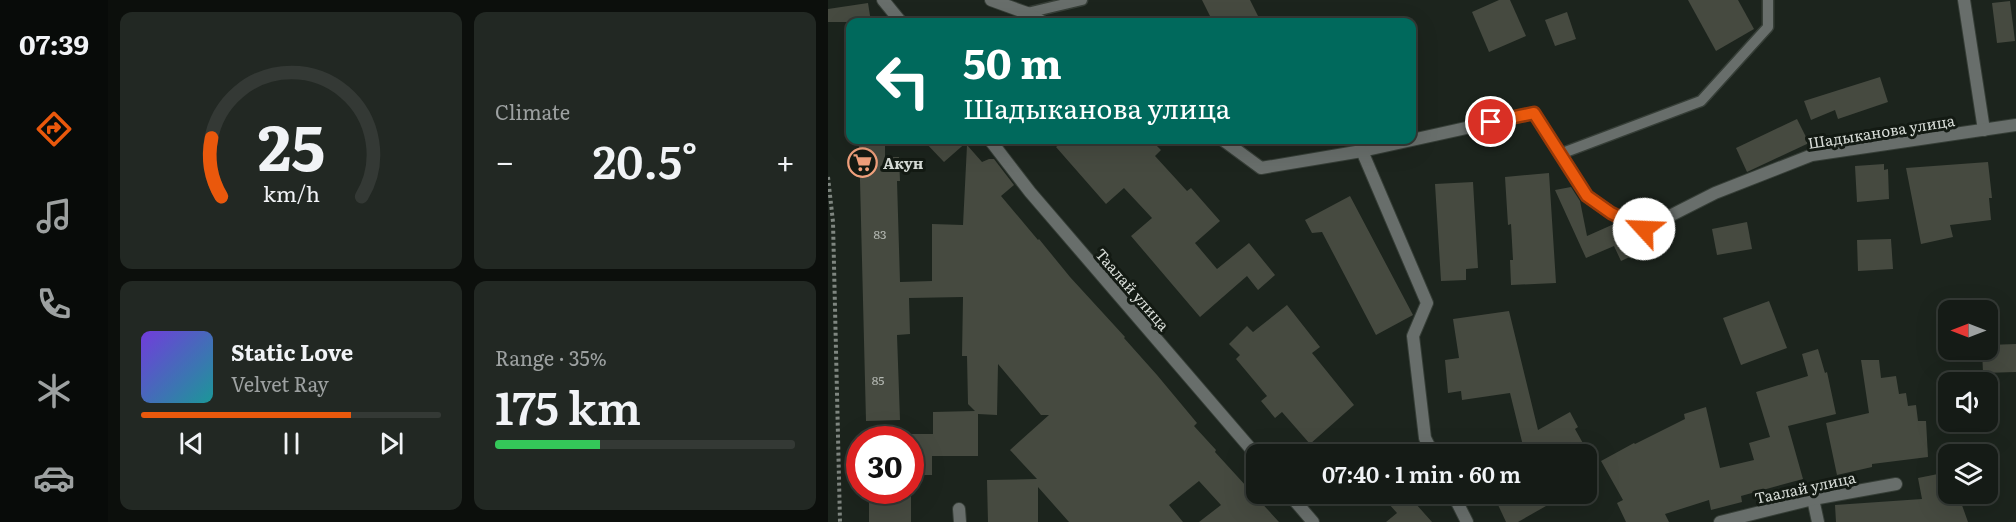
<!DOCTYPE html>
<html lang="en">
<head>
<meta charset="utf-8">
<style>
	:root { --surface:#151b16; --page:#222823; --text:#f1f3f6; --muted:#9da1a1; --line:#343935; --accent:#ea580c }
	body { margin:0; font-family:Literata,serif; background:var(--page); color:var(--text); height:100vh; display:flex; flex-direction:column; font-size:22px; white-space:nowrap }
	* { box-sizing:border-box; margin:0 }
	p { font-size:20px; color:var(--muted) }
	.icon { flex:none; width:33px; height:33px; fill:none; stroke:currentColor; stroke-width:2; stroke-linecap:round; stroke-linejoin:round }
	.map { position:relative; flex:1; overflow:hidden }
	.panel { display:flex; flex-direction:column; gap:12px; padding:12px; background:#0c0f0c; width:720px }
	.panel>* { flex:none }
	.top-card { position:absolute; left:18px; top:18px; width:570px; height:126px; border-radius:12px; box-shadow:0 6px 24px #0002,0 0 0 2px var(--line); background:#00695c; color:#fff; overflow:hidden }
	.needle { width:39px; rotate:270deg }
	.controls { position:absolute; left:1110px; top:300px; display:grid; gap:12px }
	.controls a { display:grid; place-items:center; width:60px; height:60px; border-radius:12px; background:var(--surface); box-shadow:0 6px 24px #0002,0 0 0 2px var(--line); font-size:30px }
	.speed { position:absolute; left:18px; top:426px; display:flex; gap:12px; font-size:30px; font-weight:700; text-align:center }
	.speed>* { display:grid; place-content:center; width:78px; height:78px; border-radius:50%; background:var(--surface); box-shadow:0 6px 24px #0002,0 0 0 2px var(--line); line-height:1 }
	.speed .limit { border:9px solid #d22; background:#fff; color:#111 }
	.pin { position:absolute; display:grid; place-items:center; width:51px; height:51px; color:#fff; margin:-26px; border:3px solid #fff; border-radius:50%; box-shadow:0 2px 6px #0007 }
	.me { position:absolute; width:66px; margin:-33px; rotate:295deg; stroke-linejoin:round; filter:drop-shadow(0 0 4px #0008) }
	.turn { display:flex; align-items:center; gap:21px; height:126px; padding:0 18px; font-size:27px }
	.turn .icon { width:78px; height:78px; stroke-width:2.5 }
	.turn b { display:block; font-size:42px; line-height:51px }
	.big { font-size:45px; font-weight:600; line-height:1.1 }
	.panel .widget { flex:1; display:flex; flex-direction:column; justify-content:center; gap:9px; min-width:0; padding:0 21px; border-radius:12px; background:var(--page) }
	.panel .dial { align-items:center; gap:0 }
	.dial svg { height:156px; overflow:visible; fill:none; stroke:var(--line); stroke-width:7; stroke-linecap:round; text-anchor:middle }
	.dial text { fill:var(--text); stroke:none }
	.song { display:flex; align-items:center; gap:18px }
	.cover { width:72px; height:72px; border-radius:9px; background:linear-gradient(135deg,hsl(260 70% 55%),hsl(180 70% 35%)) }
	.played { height:6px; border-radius:3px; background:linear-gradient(90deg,var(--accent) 70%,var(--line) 70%) }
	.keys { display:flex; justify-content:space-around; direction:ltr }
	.heat { display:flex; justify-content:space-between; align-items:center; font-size:33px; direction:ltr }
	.charge { height:9px; border-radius:4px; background:linear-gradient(90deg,#34c759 35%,var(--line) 0) }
	.panel .tiles { flex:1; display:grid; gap:12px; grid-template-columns:repeat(2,1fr) }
	.trip { position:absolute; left:418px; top:444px; width:351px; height:60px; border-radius:12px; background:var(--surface); box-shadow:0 6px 24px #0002,0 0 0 2px var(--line); font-weight:600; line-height:60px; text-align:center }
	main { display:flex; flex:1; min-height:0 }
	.tabs { display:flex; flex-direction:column; width:108px; justify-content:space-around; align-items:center; background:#080b09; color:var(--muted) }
	.tabs .icon { width:42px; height:42px }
	.tabs .on { color:var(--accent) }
	.tabs b { font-size:27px; color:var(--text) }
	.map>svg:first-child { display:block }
	.building { fill:#464a40 }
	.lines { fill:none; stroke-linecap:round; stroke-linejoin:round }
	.service-casing { stroke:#363e37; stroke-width:13 }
	.minor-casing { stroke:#363e37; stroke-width:14 }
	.tertiary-casing { stroke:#363e37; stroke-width:14 }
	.path { stroke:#7f8680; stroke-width:4; stroke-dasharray:3 3; stroke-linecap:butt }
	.service { stroke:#686e6b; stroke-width:10 }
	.minor { stroke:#686e6b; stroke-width:12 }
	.tertiary { stroke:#686e6b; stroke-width:12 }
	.route-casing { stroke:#983908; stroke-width:15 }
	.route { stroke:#ea580c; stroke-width:10 }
	.labels { text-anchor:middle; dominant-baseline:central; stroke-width:6; stroke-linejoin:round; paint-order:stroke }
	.number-label { font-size:12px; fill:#b4b8b2 }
	.street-label { font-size:15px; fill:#d8ddd8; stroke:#131a13 }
	.poi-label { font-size:15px; font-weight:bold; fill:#d8ddd8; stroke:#131a13; text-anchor:start }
</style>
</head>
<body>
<main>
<nav class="tabs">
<b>07:39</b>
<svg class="icon on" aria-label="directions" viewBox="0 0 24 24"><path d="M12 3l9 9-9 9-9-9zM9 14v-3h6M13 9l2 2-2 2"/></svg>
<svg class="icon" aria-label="music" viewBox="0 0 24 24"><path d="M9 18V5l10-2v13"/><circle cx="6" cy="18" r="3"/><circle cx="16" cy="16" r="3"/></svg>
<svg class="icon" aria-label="phone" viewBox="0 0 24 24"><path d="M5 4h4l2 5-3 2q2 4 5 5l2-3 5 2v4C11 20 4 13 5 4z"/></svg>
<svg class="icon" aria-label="climate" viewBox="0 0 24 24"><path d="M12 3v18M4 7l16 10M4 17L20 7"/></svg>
<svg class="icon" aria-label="car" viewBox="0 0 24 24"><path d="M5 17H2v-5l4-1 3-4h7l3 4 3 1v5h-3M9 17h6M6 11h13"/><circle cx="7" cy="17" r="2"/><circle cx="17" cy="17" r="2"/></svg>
</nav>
<section class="panel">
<div class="tiles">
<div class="widget dial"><svg viewBox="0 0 100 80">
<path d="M14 69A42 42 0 1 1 86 69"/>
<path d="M14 69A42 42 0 0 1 9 39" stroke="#ea580c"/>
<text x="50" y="56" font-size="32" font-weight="700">25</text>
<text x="50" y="72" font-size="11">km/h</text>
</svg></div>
<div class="widget"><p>Climate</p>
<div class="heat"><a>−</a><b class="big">20.5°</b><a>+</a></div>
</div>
<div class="widget">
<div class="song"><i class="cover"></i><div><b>Static Love</b><p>Velvet Ray</p></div></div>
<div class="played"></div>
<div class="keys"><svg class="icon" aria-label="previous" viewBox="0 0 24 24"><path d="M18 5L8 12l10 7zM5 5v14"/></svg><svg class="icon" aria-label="pause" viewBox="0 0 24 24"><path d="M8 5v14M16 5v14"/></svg><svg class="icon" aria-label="next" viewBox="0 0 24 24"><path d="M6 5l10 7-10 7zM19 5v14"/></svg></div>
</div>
<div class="widget"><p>Range · 35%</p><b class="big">175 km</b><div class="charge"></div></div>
</div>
</section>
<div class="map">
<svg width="1188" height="522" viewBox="0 0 1188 522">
	<rect width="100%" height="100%" fill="#1c241d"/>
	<!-- building -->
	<g class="building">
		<polygon points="374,0 422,0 433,22 385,22"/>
		<polygon points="671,0 682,0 698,36 661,52 644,12"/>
		<polygon points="860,0 910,0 926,29 888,51"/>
		<polygon points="1182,1 1187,41 1169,43 1164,3"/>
		<polygon points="40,3 43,22 0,22 0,9"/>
		<polygon points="739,12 748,39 727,46 717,20"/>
		<polygon points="1052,77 1060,102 1010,119 1007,110 983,120 976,101"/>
		<polygon points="969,119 981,143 919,172 908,148"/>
		<polygon points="31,140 57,140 57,157 71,157 72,181 69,181 72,282 104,281 104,224 135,225 139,145 154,162 161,159 166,159 186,185 173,196 210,240 211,239 242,277 297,337 296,338 329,375 369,423 366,426 388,450 387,452 451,522 371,522 393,505 371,481 341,505 355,522 241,522 210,487 210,522 160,522 159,480 209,479 182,450 221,415 213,415 170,364 169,415 150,414 150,456 104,456 104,475 82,475 82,434 105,434 105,412 147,411 140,404 139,356 134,356 135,297 81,298 82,334 69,335 72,420 38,421"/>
		<polygon points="95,140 141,140 116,162"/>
		<polygon points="237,140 323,140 333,150 327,156 359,191 363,188 392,221 367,243 389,269 421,243 447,275 430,290 419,276 372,317 303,236 324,218 296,188 278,204 228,147"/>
		<polygon points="1160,162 1164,198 1161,198 1163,220 1122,225 1125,237 1093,244 1078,168"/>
		<polygon points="1056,164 1056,170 1060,169 1061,199 1029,202 1027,166"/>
		<polygon points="721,173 728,283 683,285 682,260 685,260 683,224 680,225 677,177"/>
		<polygon points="645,182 650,268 638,269 638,280 613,281 607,184"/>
		<polygon points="743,187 752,201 759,236 786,224 798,229 808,254 793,261 786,246 758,258 727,190"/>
		<polygon points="522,196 585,315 548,335 494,232 484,233 477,220"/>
		<polygon points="919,222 924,249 889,255 884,229"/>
		<polygon points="1063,239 1065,269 1030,271 1029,240"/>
		<polygon points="941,301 959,348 913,365 895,318"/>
		<polygon points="459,305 492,347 484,353 526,405 482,444 454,412 447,418 433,401 439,396 408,359 412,355 401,344 419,326 425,332"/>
		<polygon points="681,311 710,430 742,412 750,427 747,429 761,454 697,454 682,393 634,400 633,391 620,393 617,360 631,358 625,319"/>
		<polygon points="1188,344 1188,372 1155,373 1154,350 1160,350 1160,345"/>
		<polygon points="990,349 997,373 999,372 1008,414 960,426 975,479 913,496 914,502 883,510 881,500 837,514 841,522 798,522 789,503 795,500 773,461 806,443 807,444 857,419 856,414 878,407 892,468 926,460 921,443 942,437 928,392 980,376 974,354"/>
		<polygon points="1033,360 1051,360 1053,378 1068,376 1071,394 1078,393 1080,406 1088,405 1090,421 1098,421 1100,457 1044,464 1044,467 1009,475 998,423 1041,413"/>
		<polygon points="1120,472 1120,494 1130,494 1140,522 1008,522 1007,505 1094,499 1090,478"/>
		<rect x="41" y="490" width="42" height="32"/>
		<polygon points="552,494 579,494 604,522 558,522 569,513"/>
		<polygon points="665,494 739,494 690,522 678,522"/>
	</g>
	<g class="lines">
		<defs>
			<g id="service">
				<polyline points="199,13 254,0"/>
				<polyline points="732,154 873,101 940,27 940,0"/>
			</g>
			<g id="minor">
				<polyline points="163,0 199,13 215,22"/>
				<polyline points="1136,0 1156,130"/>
				<polyline points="395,140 433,168 534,151 706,113 759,196 783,213 816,229 887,193 984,155 1188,125"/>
				<polyline points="534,151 599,303 585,336 597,438 605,454"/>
				<polyline points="625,494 639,522"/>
				<polyline points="985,499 990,522"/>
				<polyline points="131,509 132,522"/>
				<polyline points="892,522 985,499 1068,484"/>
			</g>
			<g id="tertiary">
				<polyline points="55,0 73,22"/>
				<polyline points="162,140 202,192 429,456"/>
				<polyline points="461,494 485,522"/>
			</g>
		</defs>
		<!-- service casing -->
		<use href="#service" class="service-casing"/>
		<!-- minor casing -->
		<use href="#minor" class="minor-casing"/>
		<!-- tertiary casing -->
		<use href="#tertiary" class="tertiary-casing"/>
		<!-- path -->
		<polyline class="path" points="0,177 5,222 12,522"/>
		<!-- service -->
		<use href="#service" class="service"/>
		<!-- minor -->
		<use href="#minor" class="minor"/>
		<!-- tertiary -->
		<use href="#tertiary" class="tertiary"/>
	</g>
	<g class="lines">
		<defs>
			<polyline id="route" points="663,122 706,113 759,196 783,213 816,229"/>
		</defs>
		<!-- route casing -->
		<use href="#route" class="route-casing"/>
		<!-- route -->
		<use href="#route" class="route"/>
	</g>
	<!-- icons -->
	<defs>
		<symbol id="supermarket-ring" viewBox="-11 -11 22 22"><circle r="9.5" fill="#131a13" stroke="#f1a17d" stroke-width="1.5"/><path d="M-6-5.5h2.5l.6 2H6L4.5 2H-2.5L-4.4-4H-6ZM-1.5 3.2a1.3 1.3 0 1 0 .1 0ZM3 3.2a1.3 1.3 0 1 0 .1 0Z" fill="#f1a17d"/></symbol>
	</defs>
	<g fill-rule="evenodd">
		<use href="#supermarket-ring" x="18" y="146" width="33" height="33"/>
	</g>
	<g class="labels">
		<!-- number labels -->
		<g class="number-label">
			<text x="52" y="234">83</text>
			<text x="50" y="380">85</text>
		</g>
		<!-- street labels -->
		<g class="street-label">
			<text transform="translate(1053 131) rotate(-9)">Шадыканова улица</text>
			<text transform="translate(305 289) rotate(49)">Таалай улица</text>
			<text transform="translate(977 487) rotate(-12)">Таалай улица</text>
		</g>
		<!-- poi labels -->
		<g class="poi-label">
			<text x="55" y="162">Акун</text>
		</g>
	</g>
</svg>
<div class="controls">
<a><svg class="needle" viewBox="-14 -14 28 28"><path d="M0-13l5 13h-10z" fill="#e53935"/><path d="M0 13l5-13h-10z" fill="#9da1a1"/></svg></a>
<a><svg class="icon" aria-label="sound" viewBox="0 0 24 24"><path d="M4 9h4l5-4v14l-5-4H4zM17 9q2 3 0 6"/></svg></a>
<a><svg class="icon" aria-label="layers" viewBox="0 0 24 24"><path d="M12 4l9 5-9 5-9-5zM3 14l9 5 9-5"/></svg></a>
</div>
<div class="speed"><div class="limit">30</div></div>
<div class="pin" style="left:663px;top:122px;background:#d93025"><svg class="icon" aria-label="arrive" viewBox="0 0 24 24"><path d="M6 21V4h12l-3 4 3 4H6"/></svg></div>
<svg class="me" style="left:816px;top:229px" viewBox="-20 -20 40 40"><circle r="19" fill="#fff"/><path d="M0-13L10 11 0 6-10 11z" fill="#ea580c"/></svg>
<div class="trip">07:40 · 1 min · 60 m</div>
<div class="top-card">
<div class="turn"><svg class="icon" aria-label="left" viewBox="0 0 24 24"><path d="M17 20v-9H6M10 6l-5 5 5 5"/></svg><div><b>50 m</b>Шадыканова улица</div></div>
</div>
</div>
</main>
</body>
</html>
